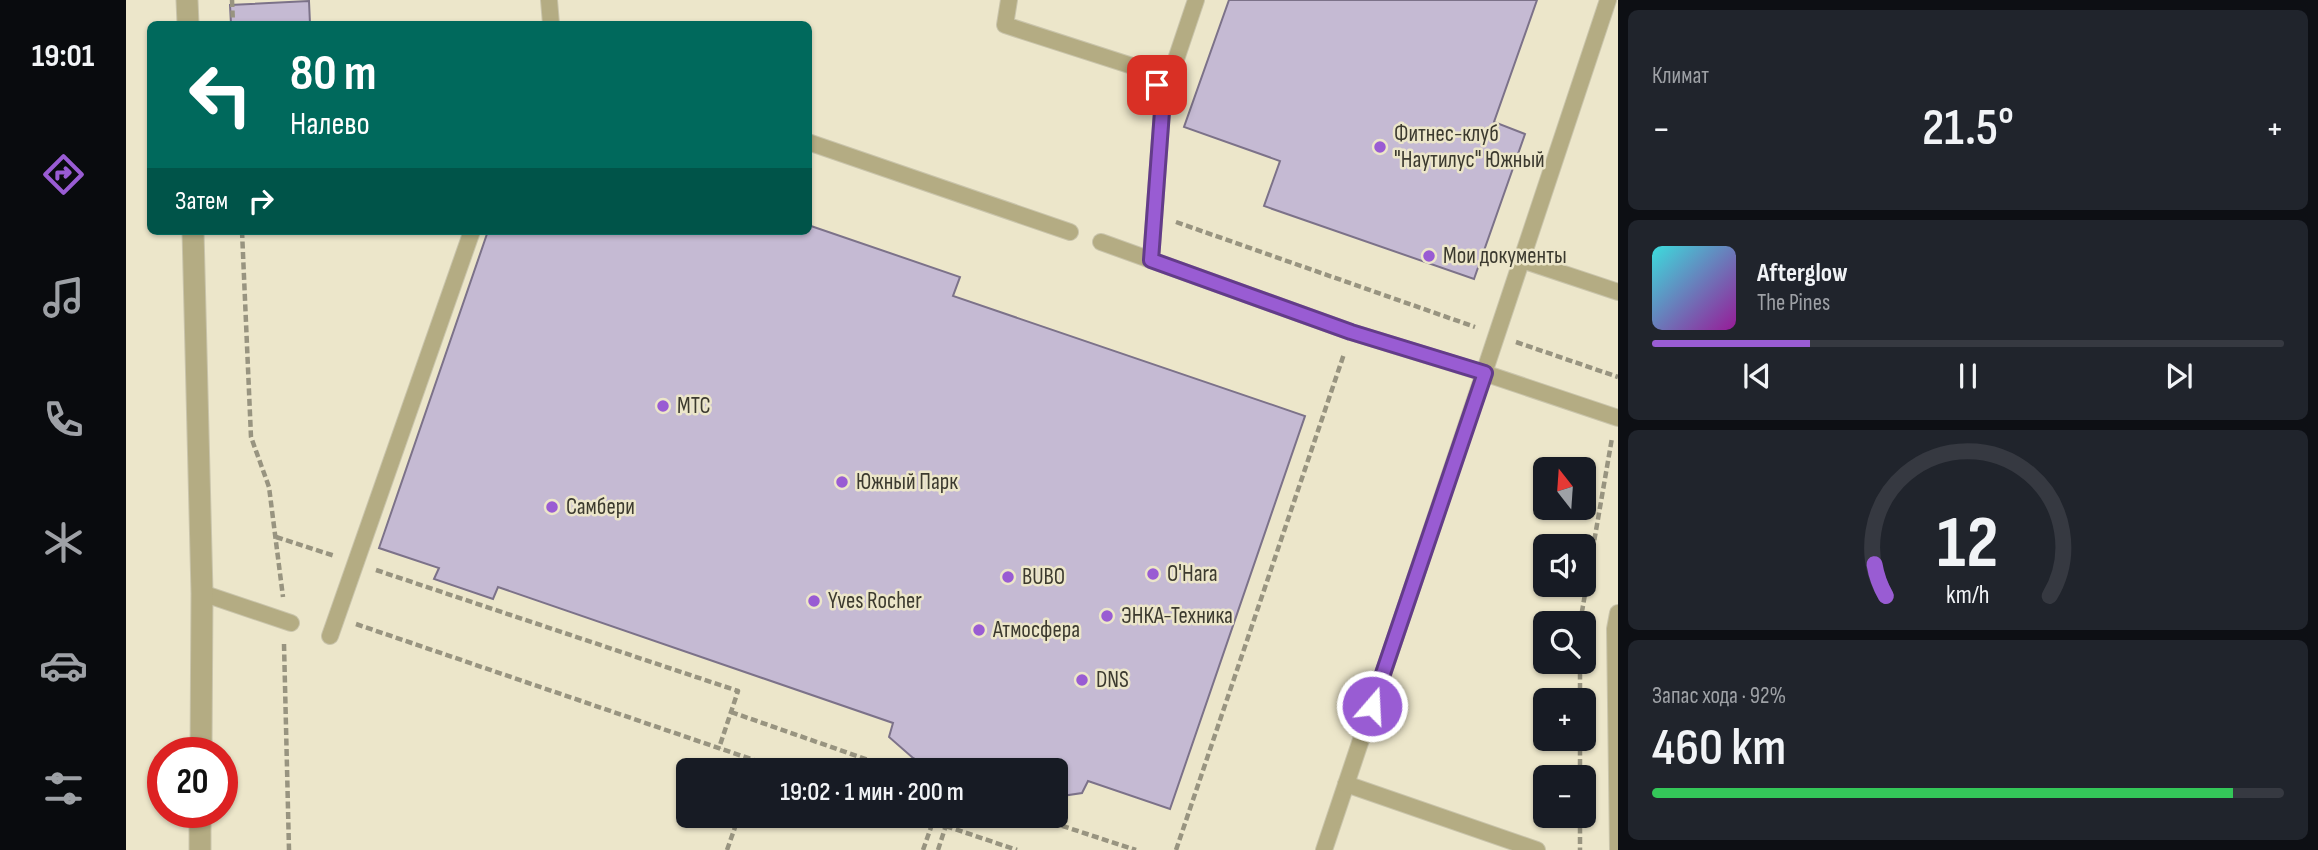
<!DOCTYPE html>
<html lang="ru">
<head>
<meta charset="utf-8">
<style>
	:root { --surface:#171b24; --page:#20242c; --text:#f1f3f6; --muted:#9ea1a6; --line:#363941; --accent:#995cd3 }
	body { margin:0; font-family:"Sofia Sans Condensed",sans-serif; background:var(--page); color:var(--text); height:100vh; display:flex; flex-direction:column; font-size:26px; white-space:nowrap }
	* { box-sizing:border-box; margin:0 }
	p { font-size:23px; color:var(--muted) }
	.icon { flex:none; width:38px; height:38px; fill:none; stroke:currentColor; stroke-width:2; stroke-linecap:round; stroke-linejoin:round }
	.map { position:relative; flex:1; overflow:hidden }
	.drawer { display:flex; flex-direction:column; gap:10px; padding:10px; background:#0d0f14; width:700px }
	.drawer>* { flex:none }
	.hud { position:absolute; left:21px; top:21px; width:665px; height:214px; border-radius:10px; box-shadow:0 2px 5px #0004; background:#00695c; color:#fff; overflow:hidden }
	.needle { width:46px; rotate:343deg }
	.fabs { position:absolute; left:1407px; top:457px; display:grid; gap:14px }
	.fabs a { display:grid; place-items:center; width:63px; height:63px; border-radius:10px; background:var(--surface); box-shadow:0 2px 5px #0004; font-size:35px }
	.speed { position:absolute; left:21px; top:737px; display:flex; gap:14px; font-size:35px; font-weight:700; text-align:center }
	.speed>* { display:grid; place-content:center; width:91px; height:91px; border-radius:50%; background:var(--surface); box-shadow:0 2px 5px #0004; line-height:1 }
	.speed .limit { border:10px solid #d22; background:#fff; color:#111 }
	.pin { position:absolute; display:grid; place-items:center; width:60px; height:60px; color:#fff; margin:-30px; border-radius:14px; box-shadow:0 4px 10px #0006 }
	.me { position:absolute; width:77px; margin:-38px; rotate:19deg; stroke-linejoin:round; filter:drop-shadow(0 0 5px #0008) }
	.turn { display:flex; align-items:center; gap:24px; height:147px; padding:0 28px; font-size:32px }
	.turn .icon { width:91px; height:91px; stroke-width:2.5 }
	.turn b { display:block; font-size:49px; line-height:60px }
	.then { display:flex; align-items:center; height:66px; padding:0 28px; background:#0003; gap:14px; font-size:26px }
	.big { font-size:52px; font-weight:600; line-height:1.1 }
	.drawer .widget { flex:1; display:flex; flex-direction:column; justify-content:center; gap:10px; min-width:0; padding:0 24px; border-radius:10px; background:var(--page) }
	.drawer .dial { align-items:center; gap:0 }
	.dial svg { height:182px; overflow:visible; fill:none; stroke:var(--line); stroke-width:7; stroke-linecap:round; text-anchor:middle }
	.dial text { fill:var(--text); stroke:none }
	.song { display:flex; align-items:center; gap:21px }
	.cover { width:84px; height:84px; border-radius:10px; background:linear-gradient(135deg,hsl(180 70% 55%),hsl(300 70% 35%)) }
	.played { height:7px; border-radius:4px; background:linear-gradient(90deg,var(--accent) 25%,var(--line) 25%) }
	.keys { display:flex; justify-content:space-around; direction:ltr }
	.heat { display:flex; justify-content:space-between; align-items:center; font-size:38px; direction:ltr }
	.charge { height:10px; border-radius:5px; background:linear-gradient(90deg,#34c759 92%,var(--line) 0) }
	.trip { position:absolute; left:550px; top:758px; width:392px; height:70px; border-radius:10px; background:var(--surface); box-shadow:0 2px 5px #0004; font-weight:600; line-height:70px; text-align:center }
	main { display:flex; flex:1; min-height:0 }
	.tabs { display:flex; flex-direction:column; width:126px; justify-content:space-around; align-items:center; background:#090b0e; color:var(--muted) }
	.tabs .icon { width:49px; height:49px }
	.tabs .current { color:var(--accent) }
	.tabs b { font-size:32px; color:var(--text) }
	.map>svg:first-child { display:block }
	.building { fill:#c5bad3; stroke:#7c7289; stroke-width:2 }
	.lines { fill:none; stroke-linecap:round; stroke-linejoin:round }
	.lane-casing { stroke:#c9c4ab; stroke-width:18 }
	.street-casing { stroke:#c9c4ab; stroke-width:23 }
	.path { stroke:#989480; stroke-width:4.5; stroke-dasharray:7 3.5; stroke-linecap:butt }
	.lane { stroke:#b4ac83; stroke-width:16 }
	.street { stroke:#b4ac83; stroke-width:21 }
	.route-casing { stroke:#633c89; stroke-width:18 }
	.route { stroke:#995cd3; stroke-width:12 }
	.poi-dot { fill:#995cd3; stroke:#ece6ca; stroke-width:2.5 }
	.labels { text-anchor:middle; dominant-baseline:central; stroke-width:5; stroke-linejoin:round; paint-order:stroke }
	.poi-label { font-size:23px; fill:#3c3a2f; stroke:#ece6ca; text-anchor:start }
</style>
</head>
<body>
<main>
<nav class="tabs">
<b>19:01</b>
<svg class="icon current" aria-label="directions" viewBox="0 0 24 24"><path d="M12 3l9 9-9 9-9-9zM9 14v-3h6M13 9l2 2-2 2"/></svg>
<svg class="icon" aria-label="music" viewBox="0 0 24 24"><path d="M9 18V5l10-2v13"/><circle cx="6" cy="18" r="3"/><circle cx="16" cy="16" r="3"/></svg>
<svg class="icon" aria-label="phone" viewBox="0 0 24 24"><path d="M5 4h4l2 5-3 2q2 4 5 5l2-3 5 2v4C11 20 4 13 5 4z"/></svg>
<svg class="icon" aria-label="climate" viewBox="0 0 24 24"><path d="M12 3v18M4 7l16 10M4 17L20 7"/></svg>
<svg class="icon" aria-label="car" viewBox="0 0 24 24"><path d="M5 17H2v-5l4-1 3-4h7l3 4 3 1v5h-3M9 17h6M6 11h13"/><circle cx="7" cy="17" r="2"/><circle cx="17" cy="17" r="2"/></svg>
<svg class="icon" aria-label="filters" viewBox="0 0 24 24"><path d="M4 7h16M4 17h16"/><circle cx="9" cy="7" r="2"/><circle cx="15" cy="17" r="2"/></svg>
</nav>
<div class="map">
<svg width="1492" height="850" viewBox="0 0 1492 850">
	<rect width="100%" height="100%" fill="#ece6ca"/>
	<!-- building -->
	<g class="building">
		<polygon points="1103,0 1411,0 1368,122 1399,134 1348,279 1138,206 1154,161 1058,127"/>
		<polygon points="183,1 184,24 105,24 104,5"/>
		<polygon points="682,225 834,277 827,296 1179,416 1044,809 962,781 956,793 929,797 929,770 809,770 787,758 763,737 767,723 372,587 367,599 308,579 313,568 253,548 362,231 682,231"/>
	</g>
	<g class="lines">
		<defs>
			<g id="lane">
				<polyline points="423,0 425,24"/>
				<polyline points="883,0 879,25 1025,72 1037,98"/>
				<polyline points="1482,0 1358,373 1492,418"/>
				<polyline points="682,142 944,232"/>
				<polyline points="975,242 1225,332 1358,373 1198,850"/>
				<polyline points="1025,260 1037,98 1070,0"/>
				<polyline points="1396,260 1492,292"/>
				<polyline points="76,593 165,623"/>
				<polyline points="1492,613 1489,629 1492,849"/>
				<polyline points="204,636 346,231"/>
				<polyline points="1220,784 1411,850"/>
			</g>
			<g id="street">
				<polyline points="61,0 62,24"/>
				<polyline points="67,231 76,593 75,752"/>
				<polyline points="74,850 74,812"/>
			</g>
		</defs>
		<!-- lane casing -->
		<use href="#lane" class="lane-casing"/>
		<!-- street casing -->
		<use href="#street" class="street-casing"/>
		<!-- path -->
		<g class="path">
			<polyline points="106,0 107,24"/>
			<polyline points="1050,222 1349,327"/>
			<polyline points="116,231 125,437 143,487 157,597"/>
			<polyline points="1390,342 1492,377"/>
			<polyline points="150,537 209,556"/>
			<polyline points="250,570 612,691 593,748"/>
			<polyline points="1454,623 1486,438"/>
			<polyline points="230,624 657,770"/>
			<polyline points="158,644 163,850"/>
			<polyline points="1454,662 1454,700"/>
			<polyline points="605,712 771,770"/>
			<polyline points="1454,738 1454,777"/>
			<polyline points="628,770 631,761"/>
			<polyline points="790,816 891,850"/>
			<polyline points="906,816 1010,850"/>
			<polyline points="1454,816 1454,850"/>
			<polyline points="601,850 613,816"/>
			<polyline points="797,850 809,816"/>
			<polyline points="812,850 823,816"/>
			<polyline points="1050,850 1218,354"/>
		</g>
		<!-- lane -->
		<use href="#lane" class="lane"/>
		<!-- street -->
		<use href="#street" class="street"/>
	</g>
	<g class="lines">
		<defs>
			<polyline id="route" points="1031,85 1037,98 1025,260 1225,332 1359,373 1246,706"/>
		</defs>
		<!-- route casing -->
		<use href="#route" class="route-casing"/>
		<!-- route -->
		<use href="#route" class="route"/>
	</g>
	<!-- markers -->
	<g class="poi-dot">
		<circle cx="1254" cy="147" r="7"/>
		<circle cx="1303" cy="256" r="7"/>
		<circle cx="537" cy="406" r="7"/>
		<circle cx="716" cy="482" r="7"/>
		<circle cx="426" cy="507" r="7"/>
		<circle cx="1027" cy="574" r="7"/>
		<circle cx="882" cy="577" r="7"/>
		<circle cx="688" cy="601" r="7"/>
		<circle cx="981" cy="616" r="7"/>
		<circle cx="853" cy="630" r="7"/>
		<circle cx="956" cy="680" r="7"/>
	</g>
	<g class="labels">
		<!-- poi labels -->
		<g class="poi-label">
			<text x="1268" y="134">Фитнес-клуб<tspan x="1268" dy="26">"Наутилус" Южный</tspan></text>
			<text x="1317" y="256">Мои документы</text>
			<text x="551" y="406">МТС</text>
			<text x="730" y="482">Южный Парк</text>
			<text x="440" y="507">Самбери</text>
			<text x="1041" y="574">O'Hara</text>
			<text x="896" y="577">BUBO</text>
			<text x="702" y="601">Yves Rocher</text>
			<text x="995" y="616">ЭНКА-Техника</text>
			<text x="867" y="630">Атмосфера</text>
			<text x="970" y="680">DNS</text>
		</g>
	</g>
</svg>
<div class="fabs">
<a><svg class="needle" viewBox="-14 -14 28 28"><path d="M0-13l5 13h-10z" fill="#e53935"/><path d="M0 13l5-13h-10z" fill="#9ea1a6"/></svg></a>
<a><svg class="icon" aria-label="sound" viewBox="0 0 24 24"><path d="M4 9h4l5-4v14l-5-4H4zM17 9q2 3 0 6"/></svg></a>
<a><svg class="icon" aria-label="search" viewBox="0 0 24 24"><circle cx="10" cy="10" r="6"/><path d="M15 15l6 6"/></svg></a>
<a>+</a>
<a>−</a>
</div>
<div class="speed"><div class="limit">20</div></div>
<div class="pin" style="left:1031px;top:85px;background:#d93025"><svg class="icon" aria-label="arrive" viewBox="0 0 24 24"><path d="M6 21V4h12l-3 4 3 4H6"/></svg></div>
<svg class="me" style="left:1246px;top:706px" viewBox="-20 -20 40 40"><circle r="17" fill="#995cd3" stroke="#fff" stroke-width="3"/><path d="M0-11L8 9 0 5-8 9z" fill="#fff"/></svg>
<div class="trip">19:02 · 1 мин · 200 m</div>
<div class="hud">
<div class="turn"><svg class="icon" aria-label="left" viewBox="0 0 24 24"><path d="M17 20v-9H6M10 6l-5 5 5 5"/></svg><div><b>80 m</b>Налево</div></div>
<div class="then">Затем<svg class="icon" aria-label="right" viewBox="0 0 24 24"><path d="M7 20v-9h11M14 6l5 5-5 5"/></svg></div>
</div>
</div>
<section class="drawer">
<div class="widget"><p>Климат</p>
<div class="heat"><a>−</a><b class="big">21.5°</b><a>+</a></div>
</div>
<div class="widget">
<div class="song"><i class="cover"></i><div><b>Afterglow</b><p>The Pines</p></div></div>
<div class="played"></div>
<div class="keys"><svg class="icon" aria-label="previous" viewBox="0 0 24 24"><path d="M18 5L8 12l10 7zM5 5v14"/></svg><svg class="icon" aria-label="pause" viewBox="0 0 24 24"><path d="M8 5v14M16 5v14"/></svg><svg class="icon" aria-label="next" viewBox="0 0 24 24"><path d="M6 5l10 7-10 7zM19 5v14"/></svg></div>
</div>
<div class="widget dial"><svg viewBox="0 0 100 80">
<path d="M14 69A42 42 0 1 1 86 69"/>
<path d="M14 69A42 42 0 0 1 9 55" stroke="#995cd3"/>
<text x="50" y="56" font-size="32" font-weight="700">12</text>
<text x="50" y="72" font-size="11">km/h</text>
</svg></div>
<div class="widget"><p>Запас хода · 92%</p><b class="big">460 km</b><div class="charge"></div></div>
</section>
</main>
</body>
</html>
